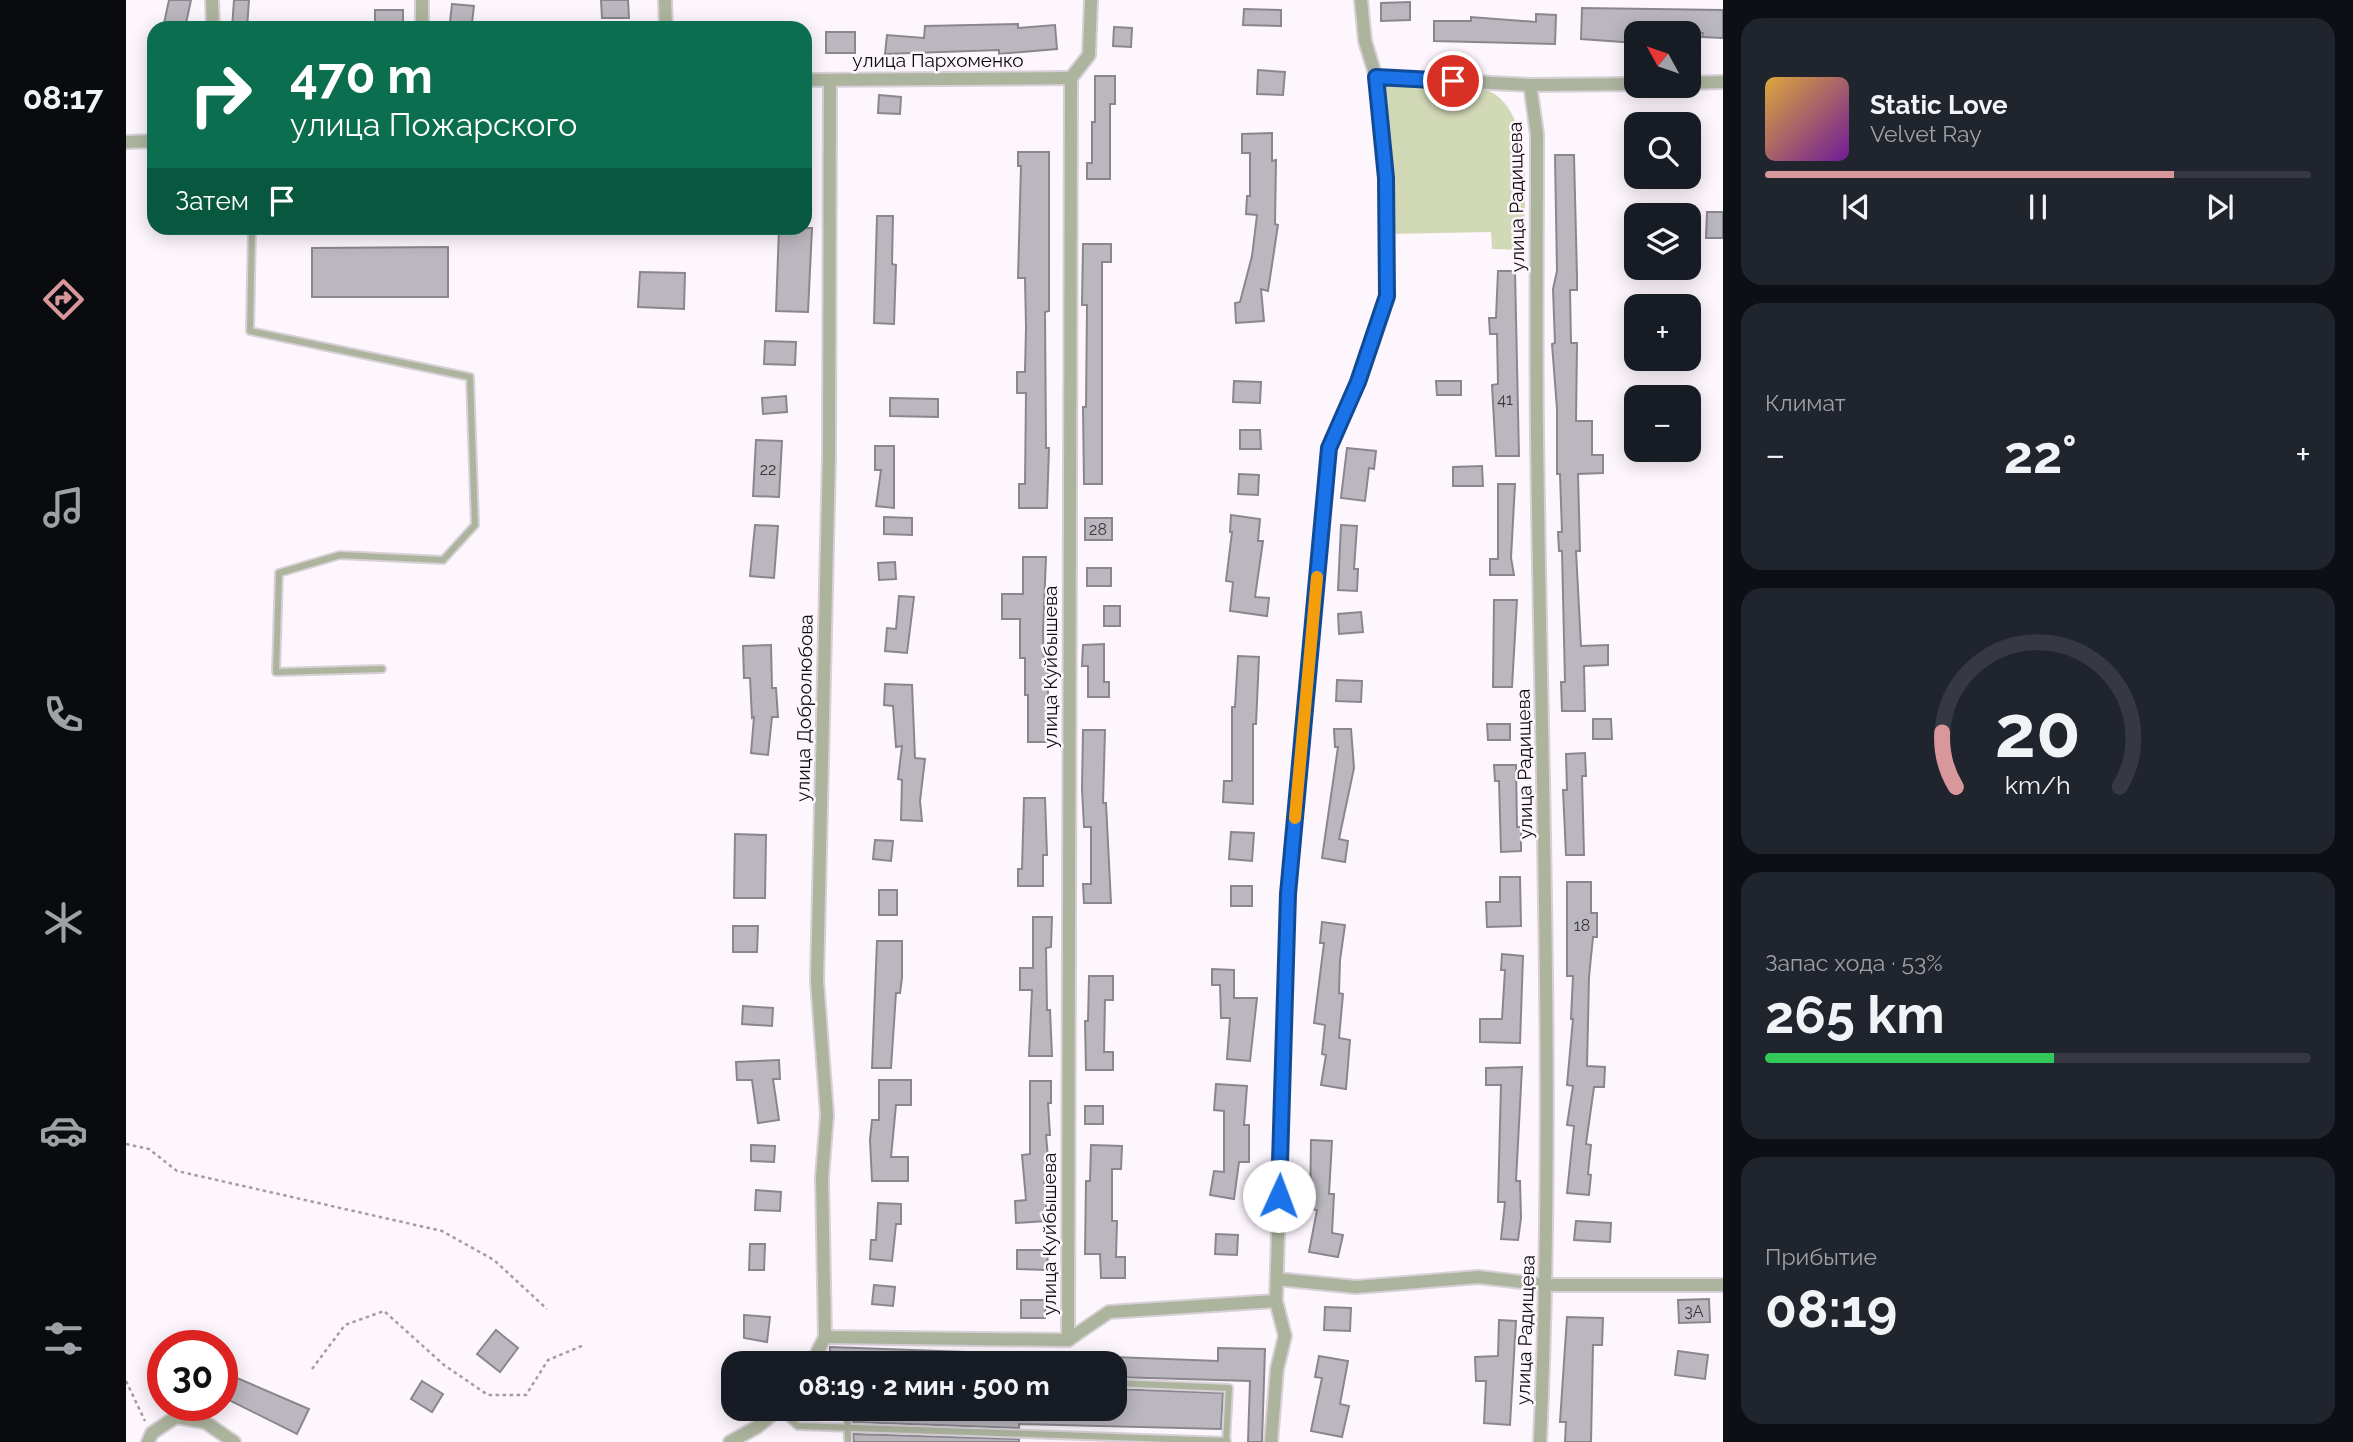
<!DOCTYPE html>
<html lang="ru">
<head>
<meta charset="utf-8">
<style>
	:root { --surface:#171b24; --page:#20242c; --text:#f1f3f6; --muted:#9ea1a6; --line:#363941; --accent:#d7979b }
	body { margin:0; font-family:Raleway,sans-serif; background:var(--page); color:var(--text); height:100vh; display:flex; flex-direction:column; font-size:26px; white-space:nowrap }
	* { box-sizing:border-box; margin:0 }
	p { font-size:23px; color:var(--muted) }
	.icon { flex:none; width:38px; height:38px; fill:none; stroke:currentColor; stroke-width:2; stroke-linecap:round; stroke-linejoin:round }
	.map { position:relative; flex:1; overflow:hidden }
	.panel { display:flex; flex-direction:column; gap:18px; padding:18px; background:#0d0f14; width:630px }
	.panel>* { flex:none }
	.banner { position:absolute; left:21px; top:21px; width:665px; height:214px; border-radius:21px; box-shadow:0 4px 18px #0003; background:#0b6e4f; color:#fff; overflow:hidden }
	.needle { width:46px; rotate:310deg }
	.fabs { position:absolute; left:1498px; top:21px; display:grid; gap:14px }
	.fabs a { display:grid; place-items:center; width:77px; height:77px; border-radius:14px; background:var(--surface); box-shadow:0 4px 18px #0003; font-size:35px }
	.speed { position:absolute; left:21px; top:1330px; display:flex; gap:14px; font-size:35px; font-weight:700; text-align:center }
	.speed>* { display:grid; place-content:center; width:91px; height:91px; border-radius:50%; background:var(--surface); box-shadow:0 4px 18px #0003; line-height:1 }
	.speed .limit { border:10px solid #d22; background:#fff; color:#111 }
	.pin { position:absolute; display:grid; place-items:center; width:60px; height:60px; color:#fff; margin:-30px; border:4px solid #fff; border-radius:50%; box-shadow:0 2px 7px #0007 }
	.me { position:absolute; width:77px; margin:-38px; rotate:2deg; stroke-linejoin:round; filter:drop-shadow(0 0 5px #0008) }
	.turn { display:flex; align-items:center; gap:24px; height:147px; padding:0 28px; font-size:32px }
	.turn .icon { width:91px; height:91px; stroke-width:2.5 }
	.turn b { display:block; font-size:49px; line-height:60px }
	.then { display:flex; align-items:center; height:66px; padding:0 28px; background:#0003; gap:14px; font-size:26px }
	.big { font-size:52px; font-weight:700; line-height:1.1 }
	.panel .card { flex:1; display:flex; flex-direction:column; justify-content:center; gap:10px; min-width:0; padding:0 24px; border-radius:21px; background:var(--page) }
	.panel .dial { align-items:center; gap:0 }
	.dial svg { height:182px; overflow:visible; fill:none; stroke:var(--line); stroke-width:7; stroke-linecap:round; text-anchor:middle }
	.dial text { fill:var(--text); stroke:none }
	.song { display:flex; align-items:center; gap:21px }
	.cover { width:84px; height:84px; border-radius:10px; background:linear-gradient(135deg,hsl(40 70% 55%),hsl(280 70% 35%)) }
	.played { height:7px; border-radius:4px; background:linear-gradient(90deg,var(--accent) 75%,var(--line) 75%) }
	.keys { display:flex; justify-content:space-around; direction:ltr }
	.heat { display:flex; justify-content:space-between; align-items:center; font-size:38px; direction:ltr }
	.charge { height:10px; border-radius:5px; background:linear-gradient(90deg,#34c759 53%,var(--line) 0) }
	.trip { position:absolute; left:595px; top:1351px; width:406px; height:70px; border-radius:21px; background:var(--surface); box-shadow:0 4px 18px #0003; font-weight:700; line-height:70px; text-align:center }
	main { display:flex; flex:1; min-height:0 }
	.dock { display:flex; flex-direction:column; width:126px; justify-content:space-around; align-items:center; background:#090b0e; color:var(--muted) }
	.dock .icon { width:49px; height:49px }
	.dock .selected { color:var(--accent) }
	.dock b { font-size:32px; color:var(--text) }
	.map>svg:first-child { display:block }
	.green { fill:#d2d9b7 }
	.building { fill:#bbb7bf; stroke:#8a868e; stroke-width:2 }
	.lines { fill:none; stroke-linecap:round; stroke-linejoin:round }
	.lane-casing { stroke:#d7d0d7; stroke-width:10 }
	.street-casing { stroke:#d7d0d7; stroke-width:16 }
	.path { stroke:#a39da2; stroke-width:2.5; stroke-dasharray:3.5 3.5; stroke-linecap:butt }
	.lane { stroke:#adb49e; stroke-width:6 }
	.street { stroke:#adb49e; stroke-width:12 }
	.route-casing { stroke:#114b97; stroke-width:18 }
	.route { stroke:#1a73e8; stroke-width:12 }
	.slow { stroke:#f59e0b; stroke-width:12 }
	.labels { text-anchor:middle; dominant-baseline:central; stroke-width:5; stroke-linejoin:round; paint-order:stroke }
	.number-label { font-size:16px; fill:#38363a }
	.street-label { font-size:19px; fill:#0d0b0d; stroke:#fef6fd }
</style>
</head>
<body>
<main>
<nav class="dock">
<b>08:17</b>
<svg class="icon selected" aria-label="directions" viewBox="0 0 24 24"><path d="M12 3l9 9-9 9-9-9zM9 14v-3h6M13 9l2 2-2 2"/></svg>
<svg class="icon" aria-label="music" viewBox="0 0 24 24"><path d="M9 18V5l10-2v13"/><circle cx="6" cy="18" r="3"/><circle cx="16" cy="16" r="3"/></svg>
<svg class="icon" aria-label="phone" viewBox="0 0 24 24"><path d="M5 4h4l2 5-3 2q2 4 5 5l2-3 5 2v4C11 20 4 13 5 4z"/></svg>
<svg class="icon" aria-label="climate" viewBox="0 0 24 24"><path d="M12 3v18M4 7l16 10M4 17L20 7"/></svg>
<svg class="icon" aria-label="car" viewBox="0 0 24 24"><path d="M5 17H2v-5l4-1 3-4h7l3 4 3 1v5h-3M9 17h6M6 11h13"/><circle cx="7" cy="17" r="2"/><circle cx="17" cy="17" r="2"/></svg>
<svg class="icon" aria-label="filters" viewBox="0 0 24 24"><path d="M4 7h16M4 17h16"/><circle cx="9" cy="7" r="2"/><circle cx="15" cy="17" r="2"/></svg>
</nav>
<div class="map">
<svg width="1597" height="1442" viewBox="0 0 1597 1442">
	<rect width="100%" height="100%" fill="#fef6fd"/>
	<!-- green -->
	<path class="green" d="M 1254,80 C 1281,82 1331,80 1356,88 C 1412,106 1397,203 1398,250 L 1366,249 L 1365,232 L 1264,234 Z"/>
	<!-- building -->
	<g class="building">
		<polygon points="43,0 65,0 59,28 37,28"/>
		<polygon points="108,0 123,0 121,28 106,28"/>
		<polygon points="475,0 502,0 503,18 476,18"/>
		<polygon points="1284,2 1284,20 1255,21 1255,3"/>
		<polygon points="326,4 348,6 346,23 324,22"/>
		<polygon points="1456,8 1597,10 1597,38 1576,37 1577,33 1510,33 1510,43 1455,39"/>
		<polygon points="1118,9 1155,10 1155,26 1117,25"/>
		<rect x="249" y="10" width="28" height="18"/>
		<polygon points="1410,14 1430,15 1429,44 1308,41 1308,21 1345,21 1345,17 1410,22"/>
		<polygon points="892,24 892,28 929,25 931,49 873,54 873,50 759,54 761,35 798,38 799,26"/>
		<polygon points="988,27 1006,28 1005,47 987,46"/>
		<rect x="700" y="32" width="29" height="21"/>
		<polygon points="1132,70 1159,72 1157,95 1131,94"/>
		<polygon points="969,76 989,76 989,104 984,104 984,179 961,179 961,163 966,163 966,122 969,122"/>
		<polygon points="753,95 775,97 774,114 752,113"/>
		<polygon points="1146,133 1146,161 1150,160 1149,224 1152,225 1142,291 1135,289 1138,321 1110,323 1109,303 1114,302 1126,256 1131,215 1120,214 1121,196 1124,196 1124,153 1116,153 1116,134"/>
		<polygon points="892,152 923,152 923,311 919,312 920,448 923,448 921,508 893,508 893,484 899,484 900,393 891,393 891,372 899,372 900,327 899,278 892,278 895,166 892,166"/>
		<polygon points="1429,155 1448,155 1451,277 1451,290 1444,290 1445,343 1451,343 1450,421 1466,421 1466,455 1477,455 1477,473 1452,474 1454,551 1450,551 1455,646 1482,645 1482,665 1458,666 1459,711 1436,711 1435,682 1439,682 1436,551 1433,551 1432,532 1436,532 1434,474 1431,474 1431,409 1426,344 1429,343 1427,289 1431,271"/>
		<polygon points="1581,212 1597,212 1597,238 1580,238"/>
		<polygon points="751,216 767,216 766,264 770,265 768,324 748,323"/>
		<polygon points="653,228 686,228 682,312 650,311"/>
		<polygon points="957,244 985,244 985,262 976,262 976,484 958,484 957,407 960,407 961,305 956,305"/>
		<polygon points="322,247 322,297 186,297 186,248"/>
		<polygon points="1372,271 1389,271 1393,456 1370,456 1366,385 1372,384 1371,334 1364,334 1363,318 1370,318"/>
		<polygon points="514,272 559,273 558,309 512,307"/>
		<polygon points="639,341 670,342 669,365 638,364"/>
		<polygon points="1108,381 1135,382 1134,403 1107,402"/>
		<polygon points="1310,381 1335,381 1335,395 1311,395"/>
		<polygon points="660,396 661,412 637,414 636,398"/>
		<polygon points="764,398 812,399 812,417 764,416"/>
		<polygon points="1114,430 1134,430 1135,449 1114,449"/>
		<polygon points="630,440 656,441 653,497 627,496"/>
		<polygon points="749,446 768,446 768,508 750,506 755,470 749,470"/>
		<polygon points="1221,448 1250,451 1248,469 1243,468 1239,501 1215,498"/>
		<polygon points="1356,466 1357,486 1327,486 1327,467"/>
		<polygon points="1113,474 1133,475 1132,495 1112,494"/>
		<polygon points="1372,484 1389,484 1385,558 1388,575 1364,575 1364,559 1372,559"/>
		<polygon points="1105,515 1134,519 1132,541 1137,541 1129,597 1143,598 1141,616 1104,611 1107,582 1100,581 1106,532 1104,532"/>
		<polygon points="758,517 786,518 786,535 758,534"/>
		<rect x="959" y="518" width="27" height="22"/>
		<polygon points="629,525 652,526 648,578 624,576"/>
		<polygon points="1215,525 1231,526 1228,569 1232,569 1231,591 1212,590"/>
		<polygon points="897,557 920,557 917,632 918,667 922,667 922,742 902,742 902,695 899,695 899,658 894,658 894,619 876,619 876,594 897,594"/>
		<polygon points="769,562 770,579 753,580 752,563"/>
		<rect x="961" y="568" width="24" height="18"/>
		<polygon points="773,596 788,597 781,653 759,651 761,628 770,629"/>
		<polygon points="1368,600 1391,600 1386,687 1367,687"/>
		<rect x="978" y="606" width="16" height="20"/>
		<polygon points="1235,612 1237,632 1213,634 1212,614"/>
		<polygon points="978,644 978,682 983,682 983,697 962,697 962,666 956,666 957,645"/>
		<polygon points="645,645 646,688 650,688 652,717 646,717 642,755 625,753 628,717 626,718 624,678 618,678 617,646"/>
		<polygon points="1112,656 1133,657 1130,724 1127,724 1127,804 1097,802 1098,781 1106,781 1106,707 1109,707"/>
		<polygon points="1211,680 1236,681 1235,702 1210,701"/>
		<polygon points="759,684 786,685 789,758 799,759 794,801 796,821 775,820 776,780 772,779 776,746 770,747 767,706 758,705"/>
		<polygon points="1467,719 1485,719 1486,739 1467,739"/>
		<polygon points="1361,724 1384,724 1384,740 1362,740"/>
		<polygon points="1208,729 1225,729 1228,768 1213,839 1222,841 1219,862 1196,858 1212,747 1209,747"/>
		<polygon points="957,730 979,730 977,803 980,803 985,903 958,903 957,884 965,884 965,827 958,827 956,789"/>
		<polygon points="1459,753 1460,776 1456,776 1458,855 1440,855 1437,790 1441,790 1440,754"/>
		<polygon points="1368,765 1390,765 1391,827 1395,827 1395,851 1375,852 1373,781 1369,781"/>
		<polygon points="898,798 919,798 921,855 917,855 917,886 892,886 892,869 896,869"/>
		<polygon points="1105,832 1128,833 1126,861 1103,859"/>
		<polygon points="609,834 640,835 639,898 608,898"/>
		<polygon points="749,840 767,841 765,861 747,859"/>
		<polygon points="1374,877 1394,877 1395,926 1361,927 1360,902 1374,902"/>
		<polygon points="1441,882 1465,882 1465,913 1471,913 1471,937 1467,937 1463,977 1461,1066 1479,1067 1478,1087 1468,1087 1460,1144 1465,1145 1462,1174 1465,1175 1463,1195 1441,1193 1448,1126 1441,1125 1447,1086 1441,1085 1447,1019 1445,1019 1447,976 1441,976"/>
		<rect x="1105" y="886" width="21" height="20"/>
		<rect x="753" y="890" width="18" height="25"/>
		<polygon points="907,917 926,917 925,947 920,948 921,1010 924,1010 926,1056 903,1056 906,990 894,990 894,968 907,968"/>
		<polygon points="1196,922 1219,925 1214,960 1213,993 1217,994 1213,1038 1224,1040 1220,1089 1195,1085 1200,1055 1196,1054 1199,1025 1188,1023 1198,943 1194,943"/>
		<polygon points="607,926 632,926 631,952 607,952"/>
		<polygon points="751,941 776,941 776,978 774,993 770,993 765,1068 746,1068"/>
		<polygon points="1376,954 1397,956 1394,1043 1354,1042 1354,1019 1376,1019 1379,970 1375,970"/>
		<polygon points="1086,969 1108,970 1108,998 1131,998 1124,1061 1101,1059 1104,1018 1095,1018 1094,985 1086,985"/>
		<polygon points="963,976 987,976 987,1000 979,1000 978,1052 987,1052 987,1070 960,1070 959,1021 962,1021"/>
		<polygon points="617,1006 647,1008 646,1026 616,1024"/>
		<polygon points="653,1060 654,1079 647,1079 653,1120 632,1123 626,1080 611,1080 610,1062"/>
		<polygon points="1396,1067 1390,1181 1394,1181 1395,1218 1392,1240 1375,1239 1379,1202 1372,1202 1375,1085 1360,1085 1360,1068"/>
		<polygon points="753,1080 785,1080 785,1105 770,1105 765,1157 782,1157 782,1181 746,1181 744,1140 746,1120 753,1120"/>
		<polygon points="904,1081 925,1081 925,1103 922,1103 924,1135 920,1135 924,1180 918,1180 921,1221 890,1223 889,1201 900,1200 896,1155 904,1154"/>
		<polygon points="1090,1084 1121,1086 1118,1125 1123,1125 1123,1162 1113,1162 1108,1199 1084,1195 1088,1171 1098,1172 1098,1111 1088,1110"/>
		<rect x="959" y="1106" width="18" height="18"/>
		<polygon points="1185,1140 1206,1141 1203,1194 1208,1194 1206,1233 1217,1235 1212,1257 1183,1252 1191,1210 1184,1209"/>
		<polygon points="625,1145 649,1146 648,1162 625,1161"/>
		<polygon points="965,1145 996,1146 995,1169 986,1169 986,1221 991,1221 990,1257 999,1257 999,1278 975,1278 974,1254 959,1254 960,1181 964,1181"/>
		<polygon points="630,1190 655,1192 654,1211 629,1210"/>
		<polygon points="752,1203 775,1204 775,1224 770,1224 766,1261 744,1259 745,1240 750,1240"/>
		<polygon points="1450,1221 1485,1223 1484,1242 1448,1240"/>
		<polygon points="1090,1234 1112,1235 1111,1255 1089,1254"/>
		<polygon points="624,1244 639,1244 638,1270 623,1270"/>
		<polygon points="891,1250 922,1250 921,1270 891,1269"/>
		<polygon points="748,1285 769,1287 767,1306 746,1304"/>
		<polygon points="1583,1299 1584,1322 1553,1323 1552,1300"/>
		<polygon points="895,1300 920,1300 919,1318 895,1318"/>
		<polygon points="1199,1307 1225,1308 1224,1331 1198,1330"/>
		<polygon points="618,1315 644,1317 641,1342 618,1338"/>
		<polygon points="1441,1317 1477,1318 1476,1345 1467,1345 1465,1442 1439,1442 1440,1422 1434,1422"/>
		<polygon points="1373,1320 1390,1321 1384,1425 1358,1423 1360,1381 1350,1381 1349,1357 1372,1356"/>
		<polygon points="370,1330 392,1348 374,1372 351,1354"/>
		<polygon points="704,1347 840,1352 840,1363 704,1363"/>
		<polygon points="1092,1348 1139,1349 1136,1442 1122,1442 1124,1381 989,1377 989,1357 1092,1361"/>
		<polygon points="1552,1351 1582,1355 1579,1379 1549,1375"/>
		<polygon points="1193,1356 1222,1361 1214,1404 1223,1406 1216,1437 1185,1431 1196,1378 1189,1377"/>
		<polygon points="111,1378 183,1409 171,1434 101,1399"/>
		<polygon points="296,1381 317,1394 306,1412 285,1399"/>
		<polygon points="989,1389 1097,1393 1095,1429 893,1424 893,1428 727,1422 727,1409 989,1409"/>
		<polygon points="727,1434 893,1439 893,1442 728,1442"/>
	</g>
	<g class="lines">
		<defs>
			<g id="lane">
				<polyline points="126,228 124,331 344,377 349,525 317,560 214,555 153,573 150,672 256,669"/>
				<polyline points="989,1383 1103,1388 1100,1442"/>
				<polyline points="653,1409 672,1426 1101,1441"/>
				<polyline points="721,1409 722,1442"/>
			</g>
			<g id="street">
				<polyline points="86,0 87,28"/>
				<polyline points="296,0 296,28"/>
				<polyline points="539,0 540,28"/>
				<polyline points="1250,77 1404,85 1510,84"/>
				<polyline points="679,80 945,78"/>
				<polyline points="1563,83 1597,82"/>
				<path d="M 1404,85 L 1411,134 C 1411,235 1410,336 1411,436 C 1415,772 1429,1107 1414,1442"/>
				<polyline points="0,142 28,141"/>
				<polyline points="1151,1279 1230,1287 1352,1277 1421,1285 1597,1285"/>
				<polyline points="699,1337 942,1340 983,1312 1150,1301"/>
				<polyline points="942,1340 945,78 963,55 965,0"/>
				<polyline points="686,1363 699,1337 696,1177 701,1115 691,980 703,456 704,80"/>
				<polyline points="22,1442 26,1433 50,1417 79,1422 108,1442"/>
				<polyline points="604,1442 631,1427 653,1409"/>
				<polyline points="1145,1442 1151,1369 1159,1336 1150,1301 1162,894 1203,448 1232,382 1261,296 1260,178 1250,77 1239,41 1235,0"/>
			</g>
		</defs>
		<!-- lane casing -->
		<use href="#lane" class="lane-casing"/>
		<!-- street casing -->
		<use href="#street" class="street-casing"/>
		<!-- path -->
		<g class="path">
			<polyline points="0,1144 23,1149 51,1171 316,1231 368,1260 421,1309"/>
			<polyline points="186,1369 219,1325 258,1311 318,1365 362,1395 400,1395 422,1360 458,1345"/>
			<polyline points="0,1381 19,1421"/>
		</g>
		<!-- lane -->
		<use href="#lane" class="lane"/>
		<!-- street -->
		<use href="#street" class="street"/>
	</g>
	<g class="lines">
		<defs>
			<polyline id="route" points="1153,1196 1162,894 1203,448 1232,382 1261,296 1260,178 1250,77 1327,81"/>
		</defs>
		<!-- route casing -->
		<use href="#route" class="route-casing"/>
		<!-- route -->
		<use href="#route" class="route"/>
		<!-- slow -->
		<polyline class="slow" points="1169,818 1191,577"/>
	</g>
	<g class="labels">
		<!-- number labels -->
		<g class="number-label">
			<text x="1379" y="399">41</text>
			<text x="642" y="469">22</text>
			<text x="972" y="529">28</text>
			<text x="1456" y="925">18</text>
			<text x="1568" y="1311">3А</text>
		</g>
		<!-- street labels -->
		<g class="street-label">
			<text x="812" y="60">улица Пархоменко</text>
			<text transform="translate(1390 197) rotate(-91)">улица Радищева</text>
			<text transform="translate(924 667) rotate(-90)">улица Куйбышева</text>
			<text transform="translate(678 708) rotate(-89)">улица Добролюбова</text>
			<text transform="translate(1398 764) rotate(-91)">улица Радищева</text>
			<text transform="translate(923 1234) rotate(-90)">улица Куйбышева</text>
			<text transform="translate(1399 1330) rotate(-88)">улица Радищева</text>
		</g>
	</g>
</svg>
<div class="fabs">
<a><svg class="needle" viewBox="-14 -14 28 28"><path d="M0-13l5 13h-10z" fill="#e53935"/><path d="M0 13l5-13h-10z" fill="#9ea1a6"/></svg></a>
<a><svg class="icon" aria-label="search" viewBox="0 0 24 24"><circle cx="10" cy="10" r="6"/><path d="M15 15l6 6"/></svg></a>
<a><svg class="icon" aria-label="layers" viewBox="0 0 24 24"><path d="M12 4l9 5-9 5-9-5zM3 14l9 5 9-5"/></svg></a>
<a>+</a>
<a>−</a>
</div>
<div class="speed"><div class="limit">30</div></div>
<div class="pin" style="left:1327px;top:81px;background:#d93025"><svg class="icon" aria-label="arrive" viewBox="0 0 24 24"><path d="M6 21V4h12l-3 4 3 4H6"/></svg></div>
<svg class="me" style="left:1153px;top:1196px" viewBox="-20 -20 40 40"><circle r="19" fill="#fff"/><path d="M0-13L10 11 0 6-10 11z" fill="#1a73e8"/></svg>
<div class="trip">08:19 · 2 мин · 500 m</div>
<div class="banner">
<div class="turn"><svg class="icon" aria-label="right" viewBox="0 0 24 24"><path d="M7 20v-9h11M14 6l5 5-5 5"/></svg><div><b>470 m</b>улица Пожарского</div></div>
<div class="then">Затем<svg class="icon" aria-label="arrive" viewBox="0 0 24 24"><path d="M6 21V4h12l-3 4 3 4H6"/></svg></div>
</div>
</div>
<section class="panel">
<div class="card">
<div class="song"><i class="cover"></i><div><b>Static Love</b><p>Velvet Ray</p></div></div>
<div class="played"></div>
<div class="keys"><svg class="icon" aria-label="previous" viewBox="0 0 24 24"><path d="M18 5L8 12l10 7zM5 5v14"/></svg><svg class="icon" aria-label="pause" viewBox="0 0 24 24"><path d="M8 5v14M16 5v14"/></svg><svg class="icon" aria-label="next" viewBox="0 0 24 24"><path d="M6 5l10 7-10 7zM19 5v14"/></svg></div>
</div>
<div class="card"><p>Климат</p>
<div class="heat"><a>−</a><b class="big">22°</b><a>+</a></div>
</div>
<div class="card dial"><svg viewBox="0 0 100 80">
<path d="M14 69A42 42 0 1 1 86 69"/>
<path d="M14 69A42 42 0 0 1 8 45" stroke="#d7979b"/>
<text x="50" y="56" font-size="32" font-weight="700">20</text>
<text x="50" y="72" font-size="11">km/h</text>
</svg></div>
<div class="card"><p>Запас хода · 53%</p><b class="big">265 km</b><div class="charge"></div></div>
<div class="card"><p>Прибытие</p><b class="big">08:19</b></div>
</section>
</main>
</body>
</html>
